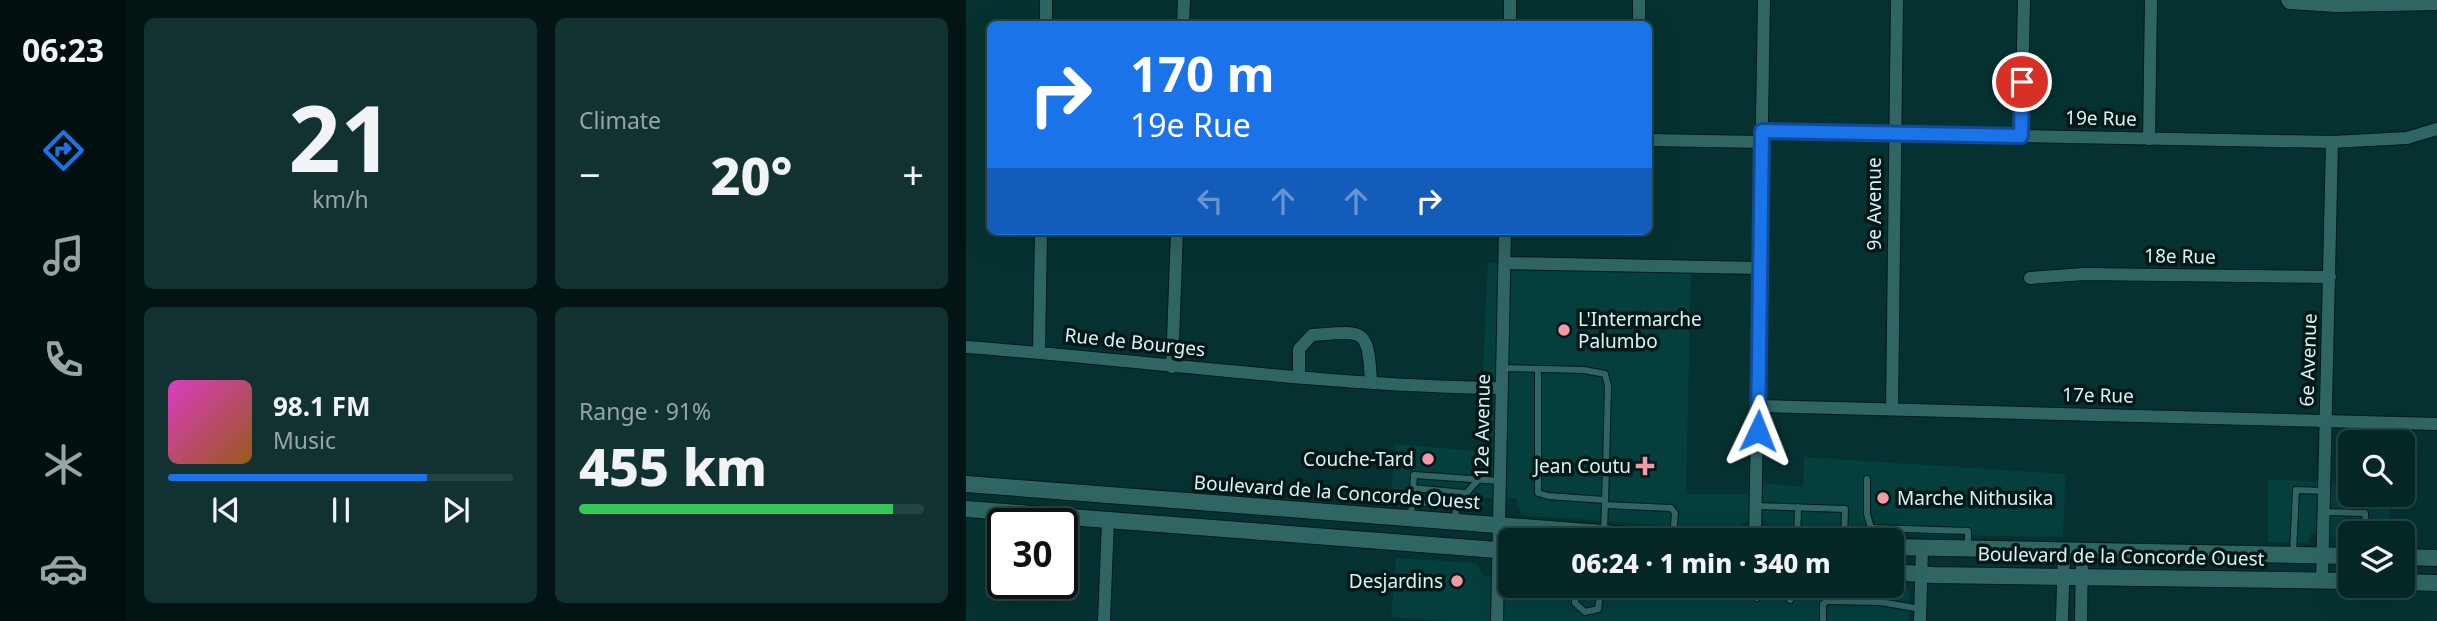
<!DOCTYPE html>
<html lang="en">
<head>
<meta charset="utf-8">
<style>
	:root { --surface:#042625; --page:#123232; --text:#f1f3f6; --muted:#97a5a7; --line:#254342; --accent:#1a73e8 }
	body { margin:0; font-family:"Noto Sans",sans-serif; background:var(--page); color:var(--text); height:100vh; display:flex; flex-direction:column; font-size:26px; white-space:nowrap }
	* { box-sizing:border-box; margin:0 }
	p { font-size:23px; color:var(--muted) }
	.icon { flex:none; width:38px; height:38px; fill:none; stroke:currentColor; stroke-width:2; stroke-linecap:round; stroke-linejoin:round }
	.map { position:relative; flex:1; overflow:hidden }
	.side { display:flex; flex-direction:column; gap:18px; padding:18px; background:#021514; width:840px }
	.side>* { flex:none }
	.top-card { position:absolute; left:21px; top:21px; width:665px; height:214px; border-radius:10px; box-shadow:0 7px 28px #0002,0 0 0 2px var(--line); background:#1a73e8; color:#fff; overflow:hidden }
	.fabs { position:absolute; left:1372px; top:430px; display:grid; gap:14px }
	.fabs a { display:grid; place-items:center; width:77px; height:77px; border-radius:10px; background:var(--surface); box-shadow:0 7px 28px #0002,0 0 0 2px var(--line); font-size:35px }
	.speed { position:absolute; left:21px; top:508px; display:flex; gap:14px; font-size:35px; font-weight:700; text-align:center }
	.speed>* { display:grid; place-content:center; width:91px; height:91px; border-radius:50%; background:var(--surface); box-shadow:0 7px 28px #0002,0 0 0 2px var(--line); line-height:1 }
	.speed .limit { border:4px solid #111; border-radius:10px; background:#fff; color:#111 }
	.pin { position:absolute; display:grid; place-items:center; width:60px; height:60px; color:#fff; margin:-30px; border:4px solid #fff; border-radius:50%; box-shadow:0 2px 7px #0007 }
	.me { position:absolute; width:77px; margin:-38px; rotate:2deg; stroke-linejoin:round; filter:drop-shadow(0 0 5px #0008) }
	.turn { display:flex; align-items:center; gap:24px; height:147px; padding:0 28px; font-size:32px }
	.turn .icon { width:91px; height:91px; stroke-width:2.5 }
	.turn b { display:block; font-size:49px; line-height:60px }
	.lanes { display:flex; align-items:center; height:66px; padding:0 28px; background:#0003; justify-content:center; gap:35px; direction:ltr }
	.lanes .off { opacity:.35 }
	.big { font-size:52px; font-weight:800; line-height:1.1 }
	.side .widget { flex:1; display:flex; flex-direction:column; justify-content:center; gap:10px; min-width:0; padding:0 24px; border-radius:10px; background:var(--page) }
	.side .dial { align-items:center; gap:0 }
	.dial b { font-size:91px; line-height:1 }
	.song { display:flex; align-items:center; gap:21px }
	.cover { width:84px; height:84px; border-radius:10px; background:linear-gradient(135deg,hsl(310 70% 55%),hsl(30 70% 35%)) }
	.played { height:7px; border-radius:4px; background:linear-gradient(90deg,var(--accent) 75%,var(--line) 75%) }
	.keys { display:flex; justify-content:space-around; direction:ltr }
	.heat { display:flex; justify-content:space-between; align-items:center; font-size:38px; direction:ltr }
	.charge { height:10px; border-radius:5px; background:linear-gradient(90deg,#34c759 91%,var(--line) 0) }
	.side .tiles { flex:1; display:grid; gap:18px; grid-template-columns:repeat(2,1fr) }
	.trip { position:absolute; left:532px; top:528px; width:406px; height:70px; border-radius:10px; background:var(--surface); box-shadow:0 7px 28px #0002,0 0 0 2px var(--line); font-weight:800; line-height:70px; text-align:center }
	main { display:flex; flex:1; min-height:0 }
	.tabs { display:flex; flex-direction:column; width:126px; justify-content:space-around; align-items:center; background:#020f0f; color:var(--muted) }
	.tabs .icon { width:49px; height:49px }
	.tabs .active { color:var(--accent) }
	.tabs b { font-size:32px; color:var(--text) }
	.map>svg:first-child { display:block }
	.built { fill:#043e3d }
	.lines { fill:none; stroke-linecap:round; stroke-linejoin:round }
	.service-casing { stroke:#001818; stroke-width:8 }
	.minor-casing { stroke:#001818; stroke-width:14 }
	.tertiary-casing { stroke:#001818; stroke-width:18 }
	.service { stroke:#2f6664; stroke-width:6 }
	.minor { stroke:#2f6664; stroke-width:12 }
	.tertiary { stroke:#2f6664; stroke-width:16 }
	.route-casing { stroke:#114b97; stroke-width:18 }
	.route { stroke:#1a73e8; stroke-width:12 }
	.poi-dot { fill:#f49aa4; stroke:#021817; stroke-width:2.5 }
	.labels { text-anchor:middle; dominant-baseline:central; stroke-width:7; stroke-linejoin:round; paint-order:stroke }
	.street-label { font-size:19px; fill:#d8f4f2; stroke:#021817 }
	.poi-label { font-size:19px; fill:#d8f4f2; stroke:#021817; text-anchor:end }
</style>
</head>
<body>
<main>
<nav class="tabs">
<b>06:23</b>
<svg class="icon active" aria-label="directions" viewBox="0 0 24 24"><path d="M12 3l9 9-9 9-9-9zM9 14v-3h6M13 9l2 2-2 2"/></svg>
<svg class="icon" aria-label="music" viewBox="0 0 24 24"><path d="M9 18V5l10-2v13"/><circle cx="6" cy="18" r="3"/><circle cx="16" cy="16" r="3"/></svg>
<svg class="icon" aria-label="phone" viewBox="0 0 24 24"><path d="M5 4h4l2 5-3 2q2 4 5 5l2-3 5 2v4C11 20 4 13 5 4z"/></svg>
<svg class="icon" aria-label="climate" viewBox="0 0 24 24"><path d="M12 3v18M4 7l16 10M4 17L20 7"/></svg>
<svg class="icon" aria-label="car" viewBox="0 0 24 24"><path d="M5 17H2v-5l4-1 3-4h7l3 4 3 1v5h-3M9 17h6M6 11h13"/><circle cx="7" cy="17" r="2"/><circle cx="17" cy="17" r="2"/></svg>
</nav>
<section class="side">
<div class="tiles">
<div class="widget dial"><b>21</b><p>km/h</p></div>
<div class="widget"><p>Climate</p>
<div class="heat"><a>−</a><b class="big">20°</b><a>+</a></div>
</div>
<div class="widget">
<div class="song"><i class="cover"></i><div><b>98.1 FM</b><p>Music</p></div></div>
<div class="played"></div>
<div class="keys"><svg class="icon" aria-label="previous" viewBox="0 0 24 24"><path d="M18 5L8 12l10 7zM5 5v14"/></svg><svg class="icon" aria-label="pause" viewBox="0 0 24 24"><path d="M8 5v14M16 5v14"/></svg><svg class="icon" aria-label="next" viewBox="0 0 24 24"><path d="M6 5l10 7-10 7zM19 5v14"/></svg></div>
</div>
<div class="widget"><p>Range · 91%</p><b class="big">455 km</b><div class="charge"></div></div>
</div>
</section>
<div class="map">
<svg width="1471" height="621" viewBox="0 0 1471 621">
	<rect width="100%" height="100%" fill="#053231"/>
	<!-- built -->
	<g class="built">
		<polygon points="522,263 725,267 720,494 780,494 789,482 837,487 838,457 1100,474 1097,537 804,532 800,521 776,522 771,531 556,515 550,498 518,498 517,507 509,512 424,506 429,444 513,451"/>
		<polygon points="1302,479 1384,483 1384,495 1424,495 1423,534 1384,534 1384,543 1372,543 1369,537 1345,533 1342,543 1302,542"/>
		<polygon points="430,558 510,563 518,575 544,578 544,586 943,590 943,621 483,621 425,617"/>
	</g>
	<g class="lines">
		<defs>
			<g id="service">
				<polyline points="536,368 618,370 639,374 642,386 639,505 705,508 709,513 707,537"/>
				<polyline points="572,369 572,493 582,496 639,500"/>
				<polyline points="901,479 901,514 905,528"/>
				<polyline points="447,488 498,493"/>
				<polyline points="446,502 490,505"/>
				<polyline points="790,506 879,509 878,541"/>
				<polyline points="1358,512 1399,513 1400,534"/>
				<polyline points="445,517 448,475 534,481"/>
				<polyline points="489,522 490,505 512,480"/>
				<polyline points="638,532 639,505"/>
				<polyline points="831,541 832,507"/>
				<polyline points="904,541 905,528 1002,531 1002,546"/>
				<polyline points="1327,554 1330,490 1358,491"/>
				<polyline points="609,586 609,603 619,612 632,609 635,586"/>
				<polyline points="861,586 861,601 914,602 955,609"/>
				<polyline points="913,586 914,602"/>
				<polyline points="791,598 792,586"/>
				<polyline points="824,600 824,586"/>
				<polyline points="857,621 857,604 861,601"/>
			</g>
			<g id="minor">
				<polyline points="1321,0 1323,3 1370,6 1471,4"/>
				<polyline points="80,24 80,0"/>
				<polyline points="217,24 218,0"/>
				<polyline points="544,24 544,0"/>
				<polyline points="673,24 673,0"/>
				<polyline points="796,131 1366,142 1441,138 1471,129"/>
				<polyline points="1055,136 1058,0"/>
				<polyline points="1183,139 1185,0"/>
				<polyline points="682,140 796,142"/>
				<polyline points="539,263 793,268"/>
				<polyline points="1064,278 1118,274 1364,277"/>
				<path d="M 0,347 C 178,360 357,386 536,388"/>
				<polyline points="73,351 75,231"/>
				<polyline points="206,367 211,231"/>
				<path d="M 333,376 L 333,349 L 346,335 C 399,331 402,327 405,382"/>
				<polyline points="793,406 1471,424"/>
				<polyline points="926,409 931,0"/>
				<polyline points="789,541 798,0"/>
				<polyline points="1356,580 1366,142"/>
				<polyline points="138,621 142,520"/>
				<polyline points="531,621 539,231"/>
				<polyline points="954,621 956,547"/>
				<polyline points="1096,621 1098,550"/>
				<polyline points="1115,621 1116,551"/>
			</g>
			<g id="tertiary">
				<polyline points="0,484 739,541"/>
				<polyline points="0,509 544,551"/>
				<polyline points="926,547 1384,556"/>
				<polyline points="1437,557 1471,558"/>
				<polyline points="926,572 967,575 1384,581"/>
				<polyline points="1437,582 1471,583"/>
			</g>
		</defs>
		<!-- service casing -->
		<use href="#service" class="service-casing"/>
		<!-- minor casing -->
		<use href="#minor" class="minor-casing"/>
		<!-- tertiary casing -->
		<use href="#tertiary" class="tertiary-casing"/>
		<!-- service -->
		<use href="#service" class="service"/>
		<!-- minor -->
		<use href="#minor" class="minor"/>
		<!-- tertiary -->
		<use href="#tertiary" class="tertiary"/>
	</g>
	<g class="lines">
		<defs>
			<polyline id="route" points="792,431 796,131 1055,136 1056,82"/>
		</defs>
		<!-- route casing -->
		<use href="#route" class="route-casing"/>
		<!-- route -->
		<use href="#route" class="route"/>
	</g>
	<!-- markers -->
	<g class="poi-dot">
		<circle cx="598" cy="330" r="7"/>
		<circle cx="462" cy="459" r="7"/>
		<path d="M675.5 455.5h7v7h7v7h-7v7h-7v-7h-7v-7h7z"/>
		<circle cx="917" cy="498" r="7"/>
		<circle cx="491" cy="581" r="7"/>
	</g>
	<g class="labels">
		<!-- street labels -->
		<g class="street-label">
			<text transform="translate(1135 118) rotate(1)">19e Rue</text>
			<text transform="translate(908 204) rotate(-90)">9e Avenue</text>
			<text transform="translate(1214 256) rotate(1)">18e Rue</text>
			<text transform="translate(169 342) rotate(6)">Rue de Bourges</text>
			<text transform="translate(1342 360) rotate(-88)">6e Avenue</text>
			<text transform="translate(1132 395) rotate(1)">17e Rue</text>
			<text transform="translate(516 426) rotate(-89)">12e Avenue</text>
			<text transform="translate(371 492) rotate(4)">Boulevard de la Concorde Ouest</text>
			<text transform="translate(1155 556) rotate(1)">Boulevard de la Concorde Ouest</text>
		</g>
		<!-- poi labels -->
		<g class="poi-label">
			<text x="612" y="319" text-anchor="start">L'Intermarche<tspan x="612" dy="22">Palumbo</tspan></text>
			<text x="448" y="459">Couche-Tard</text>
			<text x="665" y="466">Jean Coutu</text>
			<text x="931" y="498" text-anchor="start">Marche Nithusika</text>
			<text x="477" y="581">Desjardins</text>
		</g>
	</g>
</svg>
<div class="fabs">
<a><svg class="icon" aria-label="search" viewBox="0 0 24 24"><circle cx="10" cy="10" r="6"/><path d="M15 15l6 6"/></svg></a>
<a><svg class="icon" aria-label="layers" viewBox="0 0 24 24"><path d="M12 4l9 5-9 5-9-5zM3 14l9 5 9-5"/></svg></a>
</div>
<div class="speed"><div class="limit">30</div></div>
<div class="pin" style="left:1056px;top:82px;background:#d93025"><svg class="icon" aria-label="arrive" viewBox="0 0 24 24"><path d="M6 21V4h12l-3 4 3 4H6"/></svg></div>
<svg class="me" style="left:792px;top:431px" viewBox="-20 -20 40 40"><path d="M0-17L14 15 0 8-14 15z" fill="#1a73e8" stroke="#fff" stroke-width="4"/></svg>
<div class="trip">06:24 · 1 min · 340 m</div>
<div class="top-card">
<div class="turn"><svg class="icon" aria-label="right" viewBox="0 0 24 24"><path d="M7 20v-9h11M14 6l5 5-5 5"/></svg><div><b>170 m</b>19e Rue</div></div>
<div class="lanes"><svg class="icon off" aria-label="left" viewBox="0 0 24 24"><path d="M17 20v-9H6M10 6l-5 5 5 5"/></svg><svg class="icon off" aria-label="ahead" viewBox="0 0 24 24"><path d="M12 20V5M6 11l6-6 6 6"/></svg><svg class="icon off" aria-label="ahead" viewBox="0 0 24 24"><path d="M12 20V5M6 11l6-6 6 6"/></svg><svg class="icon" aria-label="right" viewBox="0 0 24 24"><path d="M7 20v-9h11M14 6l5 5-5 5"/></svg></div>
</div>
</div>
</main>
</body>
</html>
